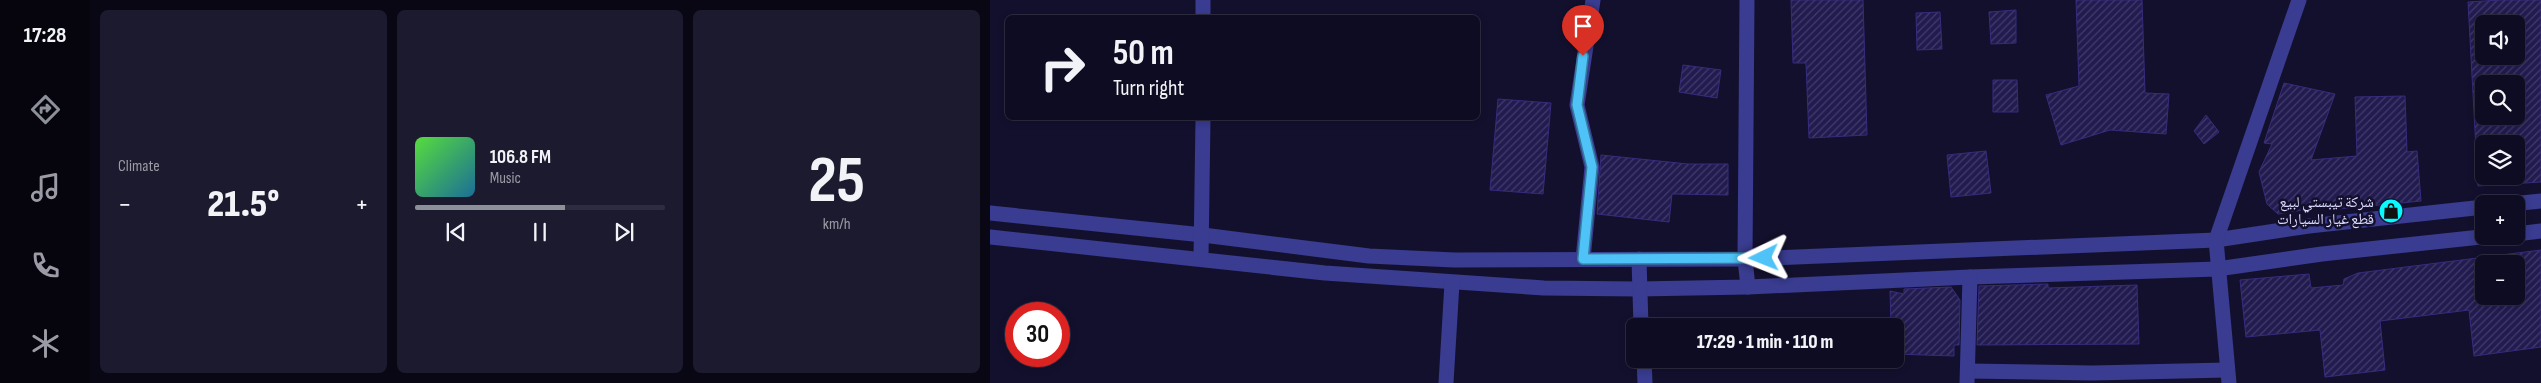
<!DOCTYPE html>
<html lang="en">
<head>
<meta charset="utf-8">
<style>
	:root { --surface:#0e0c22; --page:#1c1a2f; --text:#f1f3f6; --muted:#9b9ba5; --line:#2e2c40; --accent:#8c9099 }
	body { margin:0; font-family:"Sofia Sans Condensed","Noto Naskh Arabic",sans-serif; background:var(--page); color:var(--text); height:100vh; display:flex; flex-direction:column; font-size:19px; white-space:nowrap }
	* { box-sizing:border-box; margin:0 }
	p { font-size:16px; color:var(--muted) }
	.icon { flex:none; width:28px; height:28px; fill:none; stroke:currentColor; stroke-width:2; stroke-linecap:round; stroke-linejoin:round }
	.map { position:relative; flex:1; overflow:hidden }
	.drawer { display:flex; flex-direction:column; gap:10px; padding:10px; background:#080713; width:900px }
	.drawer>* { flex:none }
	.guide { position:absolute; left:15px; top:15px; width:475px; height:105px; border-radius:8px; box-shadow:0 2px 8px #0003,0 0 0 1px var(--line); background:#0e0c22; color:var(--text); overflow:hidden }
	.tools { position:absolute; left:1485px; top:15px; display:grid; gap:10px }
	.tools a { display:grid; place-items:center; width:50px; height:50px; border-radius:8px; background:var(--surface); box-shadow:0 2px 8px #0003,0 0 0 1px var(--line); font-size:25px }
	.speed { position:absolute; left:15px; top:302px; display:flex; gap:10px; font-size:25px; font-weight:700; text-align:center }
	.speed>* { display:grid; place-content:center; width:65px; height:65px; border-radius:50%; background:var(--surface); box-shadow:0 2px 8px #0003,0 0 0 1px var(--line); line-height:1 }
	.speed .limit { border:8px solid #d22; background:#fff; color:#111 }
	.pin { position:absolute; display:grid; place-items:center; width:42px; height:42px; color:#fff; margin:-51px -21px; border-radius:50% 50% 50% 0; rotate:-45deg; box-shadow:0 0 5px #0007 }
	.pin .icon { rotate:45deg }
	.me { position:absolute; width:55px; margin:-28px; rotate:268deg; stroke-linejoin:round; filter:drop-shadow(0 0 4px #0008) }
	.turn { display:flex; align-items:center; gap:18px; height:105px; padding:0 25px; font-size:22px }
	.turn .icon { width:65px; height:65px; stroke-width:2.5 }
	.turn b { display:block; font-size:35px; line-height:42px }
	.big { font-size:38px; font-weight:800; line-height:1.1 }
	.drawer .widget { flex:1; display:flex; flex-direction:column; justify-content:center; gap:8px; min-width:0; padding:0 18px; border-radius:8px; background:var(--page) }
	.drawer .dial { align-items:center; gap:0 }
	.dial b { font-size:65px; line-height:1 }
	.song { display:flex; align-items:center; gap:15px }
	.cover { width:60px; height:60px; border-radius:8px; background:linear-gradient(135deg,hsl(110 70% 55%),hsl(200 70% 35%)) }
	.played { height:5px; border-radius:2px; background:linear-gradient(90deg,var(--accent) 60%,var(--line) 60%) }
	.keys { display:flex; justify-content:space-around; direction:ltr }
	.heat { display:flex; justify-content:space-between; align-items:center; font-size:28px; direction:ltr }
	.drawer .tiles { flex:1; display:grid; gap:10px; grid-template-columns:repeat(3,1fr) }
	.trip { position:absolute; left:636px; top:318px; width:278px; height:50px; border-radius:8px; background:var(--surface); box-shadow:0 2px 8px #0003,0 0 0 1px var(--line); font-weight:800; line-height:50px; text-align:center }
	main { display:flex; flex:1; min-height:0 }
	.dock { display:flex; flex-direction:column; width:90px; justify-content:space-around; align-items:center; background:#06050e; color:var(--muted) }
	.dock .icon { width:35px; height:35px }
	.dock .current { color:var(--accent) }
	.dock b { font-size:22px; color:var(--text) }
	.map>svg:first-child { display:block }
	.building { fill:url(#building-hatch); stroke:#362c7e; fill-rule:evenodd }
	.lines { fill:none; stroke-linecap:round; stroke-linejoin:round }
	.street { stroke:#393c90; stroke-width:15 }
	.route-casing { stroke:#337fa1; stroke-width:12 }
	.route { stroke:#4fc3f7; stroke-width:9 }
	.labels { text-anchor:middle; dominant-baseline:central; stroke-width:5; stroke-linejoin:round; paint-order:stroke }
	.poi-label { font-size:15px; fill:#dfddff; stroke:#13102e; text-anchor:end }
</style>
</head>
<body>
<main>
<nav class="dock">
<b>17:28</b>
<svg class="icon current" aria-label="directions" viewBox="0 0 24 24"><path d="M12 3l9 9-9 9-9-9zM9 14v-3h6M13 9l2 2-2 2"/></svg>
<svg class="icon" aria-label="music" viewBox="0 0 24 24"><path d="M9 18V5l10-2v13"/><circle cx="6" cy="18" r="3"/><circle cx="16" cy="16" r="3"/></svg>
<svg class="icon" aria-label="phone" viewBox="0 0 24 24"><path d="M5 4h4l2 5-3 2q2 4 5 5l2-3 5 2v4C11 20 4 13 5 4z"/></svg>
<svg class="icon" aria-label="climate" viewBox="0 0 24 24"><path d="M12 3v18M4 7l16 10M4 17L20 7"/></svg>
</nav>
<section class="drawer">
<div class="tiles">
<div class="widget"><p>Climate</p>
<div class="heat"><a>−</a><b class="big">21.5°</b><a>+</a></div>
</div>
<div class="widget">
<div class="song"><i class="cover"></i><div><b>106.8 FM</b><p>Music</p></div></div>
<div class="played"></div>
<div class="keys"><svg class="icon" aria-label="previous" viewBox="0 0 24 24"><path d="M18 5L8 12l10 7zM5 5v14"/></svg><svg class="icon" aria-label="pause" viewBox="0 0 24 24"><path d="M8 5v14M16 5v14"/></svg><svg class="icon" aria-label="next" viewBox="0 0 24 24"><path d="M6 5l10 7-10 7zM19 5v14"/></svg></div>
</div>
<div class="widget dial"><b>25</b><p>km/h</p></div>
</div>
</section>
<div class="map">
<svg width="1551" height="383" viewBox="0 0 1551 383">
	<defs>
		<pattern id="building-hatch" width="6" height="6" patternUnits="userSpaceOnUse" patternTransform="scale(1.25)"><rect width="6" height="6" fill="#221b50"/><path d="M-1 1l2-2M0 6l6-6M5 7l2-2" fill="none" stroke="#423c6a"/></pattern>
	</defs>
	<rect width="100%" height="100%" fill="#13102e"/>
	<!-- building -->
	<g class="building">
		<polygon points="801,0 873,0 877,135 819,138 816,63 803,63"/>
		<polygon points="1086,0 1152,0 1155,93 1179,94 1176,134 1120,130 1071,145 1056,95 1089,86"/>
		<path d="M 1510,0 L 1551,0 L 1551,182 L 1488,186 L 1478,2 ZM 1494,24 L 1526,24 L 1526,56 L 1494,56 ZM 1494,84 L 1526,84 L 1526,116 L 1494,116 ZM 1494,144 L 1526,144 L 1526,176 L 1494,176 Z"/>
		<polygon points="1026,10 1026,43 1001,44 999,12"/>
		<polygon points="950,12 952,49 927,50 926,13"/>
		<polygon points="693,65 731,70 727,98 689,92"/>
		<polygon points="1003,80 1027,80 1028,112 1003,112"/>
		<polygon points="1294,83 1345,94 1321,160 1367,156 1365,97 1415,96 1417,152 1427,151 1431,201 1338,210 1338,206 1288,214 1277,204 1269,172 1282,144 1274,143"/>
		<polygon points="508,99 561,103 553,194 500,190"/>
		<polygon points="1216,115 1229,132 1214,144 1204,131"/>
		<polygon points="996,151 1001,193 961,197 957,155"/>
		<polygon points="611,155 698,164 738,164 738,195 682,194 679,222 607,214"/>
		<path d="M 1551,250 L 1551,347 L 1484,356 L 1479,310 L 1390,321 L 1395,370 L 1335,377 L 1330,330 L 1256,337 L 1250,280 L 1319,274 L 1321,288 L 1353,285 L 1354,279 L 1368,273 ZM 1494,264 L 1526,264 L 1526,296 L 1494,296 Z"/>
		<polygon points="1058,284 1058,288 1147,285 1149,344 987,345 989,286"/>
		<polygon points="961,287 970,300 969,345 964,345 964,356 905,354 905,326 901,326 900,291 914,294 914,289"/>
	</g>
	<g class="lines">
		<!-- street -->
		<g class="street">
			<polyline points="757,0 755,259 758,287"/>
			<polyline points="213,18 213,0"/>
			<polyline points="1522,204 1551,201"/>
			<polyline points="0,213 213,235 379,256 464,260 755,259 1226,240 1319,226 1494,207"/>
			<polyline points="1526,234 1551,231"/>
			<polyline points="0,237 335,273 554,288 648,289 758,287 980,277 1227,269 1332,254 1500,236"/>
			<polyline points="211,258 213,118"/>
			<polyline points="593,259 602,167 587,105 603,0"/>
			<polyline points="649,259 651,326"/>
			<polyline points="654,359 655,383"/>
			<polyline points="978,371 1103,373 1237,370"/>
			<polyline points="456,383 462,283"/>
			<polyline points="977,383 980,277"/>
			<polyline points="1239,383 1226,240 1309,0"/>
		</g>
	</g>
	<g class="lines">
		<defs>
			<polyline id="route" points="593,56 587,105 602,167 593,259 774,258"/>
		</defs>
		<!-- route casing -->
		<use href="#route" class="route-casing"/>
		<!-- route -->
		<use href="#route" class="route"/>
	</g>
	<!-- icons -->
	<defs>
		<symbol id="shop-disc" viewBox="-11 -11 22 22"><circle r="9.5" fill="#09f9ff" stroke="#13102e"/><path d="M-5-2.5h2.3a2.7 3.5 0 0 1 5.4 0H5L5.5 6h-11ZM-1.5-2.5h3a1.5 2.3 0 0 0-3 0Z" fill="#111"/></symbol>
	</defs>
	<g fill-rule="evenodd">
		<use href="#shop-disc" x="1387" y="197" width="28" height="28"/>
	</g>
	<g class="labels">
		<!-- poi labels -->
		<g class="poi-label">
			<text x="1384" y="202">شركة تيبستي لبيع<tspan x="1384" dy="17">قطع غيار السيارات</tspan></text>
		</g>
	</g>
</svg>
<div class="tools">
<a><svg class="icon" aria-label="sound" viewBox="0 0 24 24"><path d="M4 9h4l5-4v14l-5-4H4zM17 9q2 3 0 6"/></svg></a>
<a><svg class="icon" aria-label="search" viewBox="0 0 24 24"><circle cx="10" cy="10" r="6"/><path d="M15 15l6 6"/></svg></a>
<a><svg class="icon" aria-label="layers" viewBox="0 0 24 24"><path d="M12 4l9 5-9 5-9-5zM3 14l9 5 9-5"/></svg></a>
<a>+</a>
<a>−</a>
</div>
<div class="speed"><div class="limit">30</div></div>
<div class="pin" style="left:593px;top:56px;background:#d93025"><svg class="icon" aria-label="arrive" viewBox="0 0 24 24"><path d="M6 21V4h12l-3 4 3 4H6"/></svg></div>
<svg class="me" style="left:774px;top:258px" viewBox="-20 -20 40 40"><path d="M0-17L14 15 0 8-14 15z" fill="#4fc3f7" stroke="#fff" stroke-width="4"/></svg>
<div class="trip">17:29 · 1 min · 110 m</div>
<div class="guide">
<div class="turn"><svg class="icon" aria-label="right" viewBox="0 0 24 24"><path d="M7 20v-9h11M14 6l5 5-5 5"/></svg><div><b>50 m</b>Turn right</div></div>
</div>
</div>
</main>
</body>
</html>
